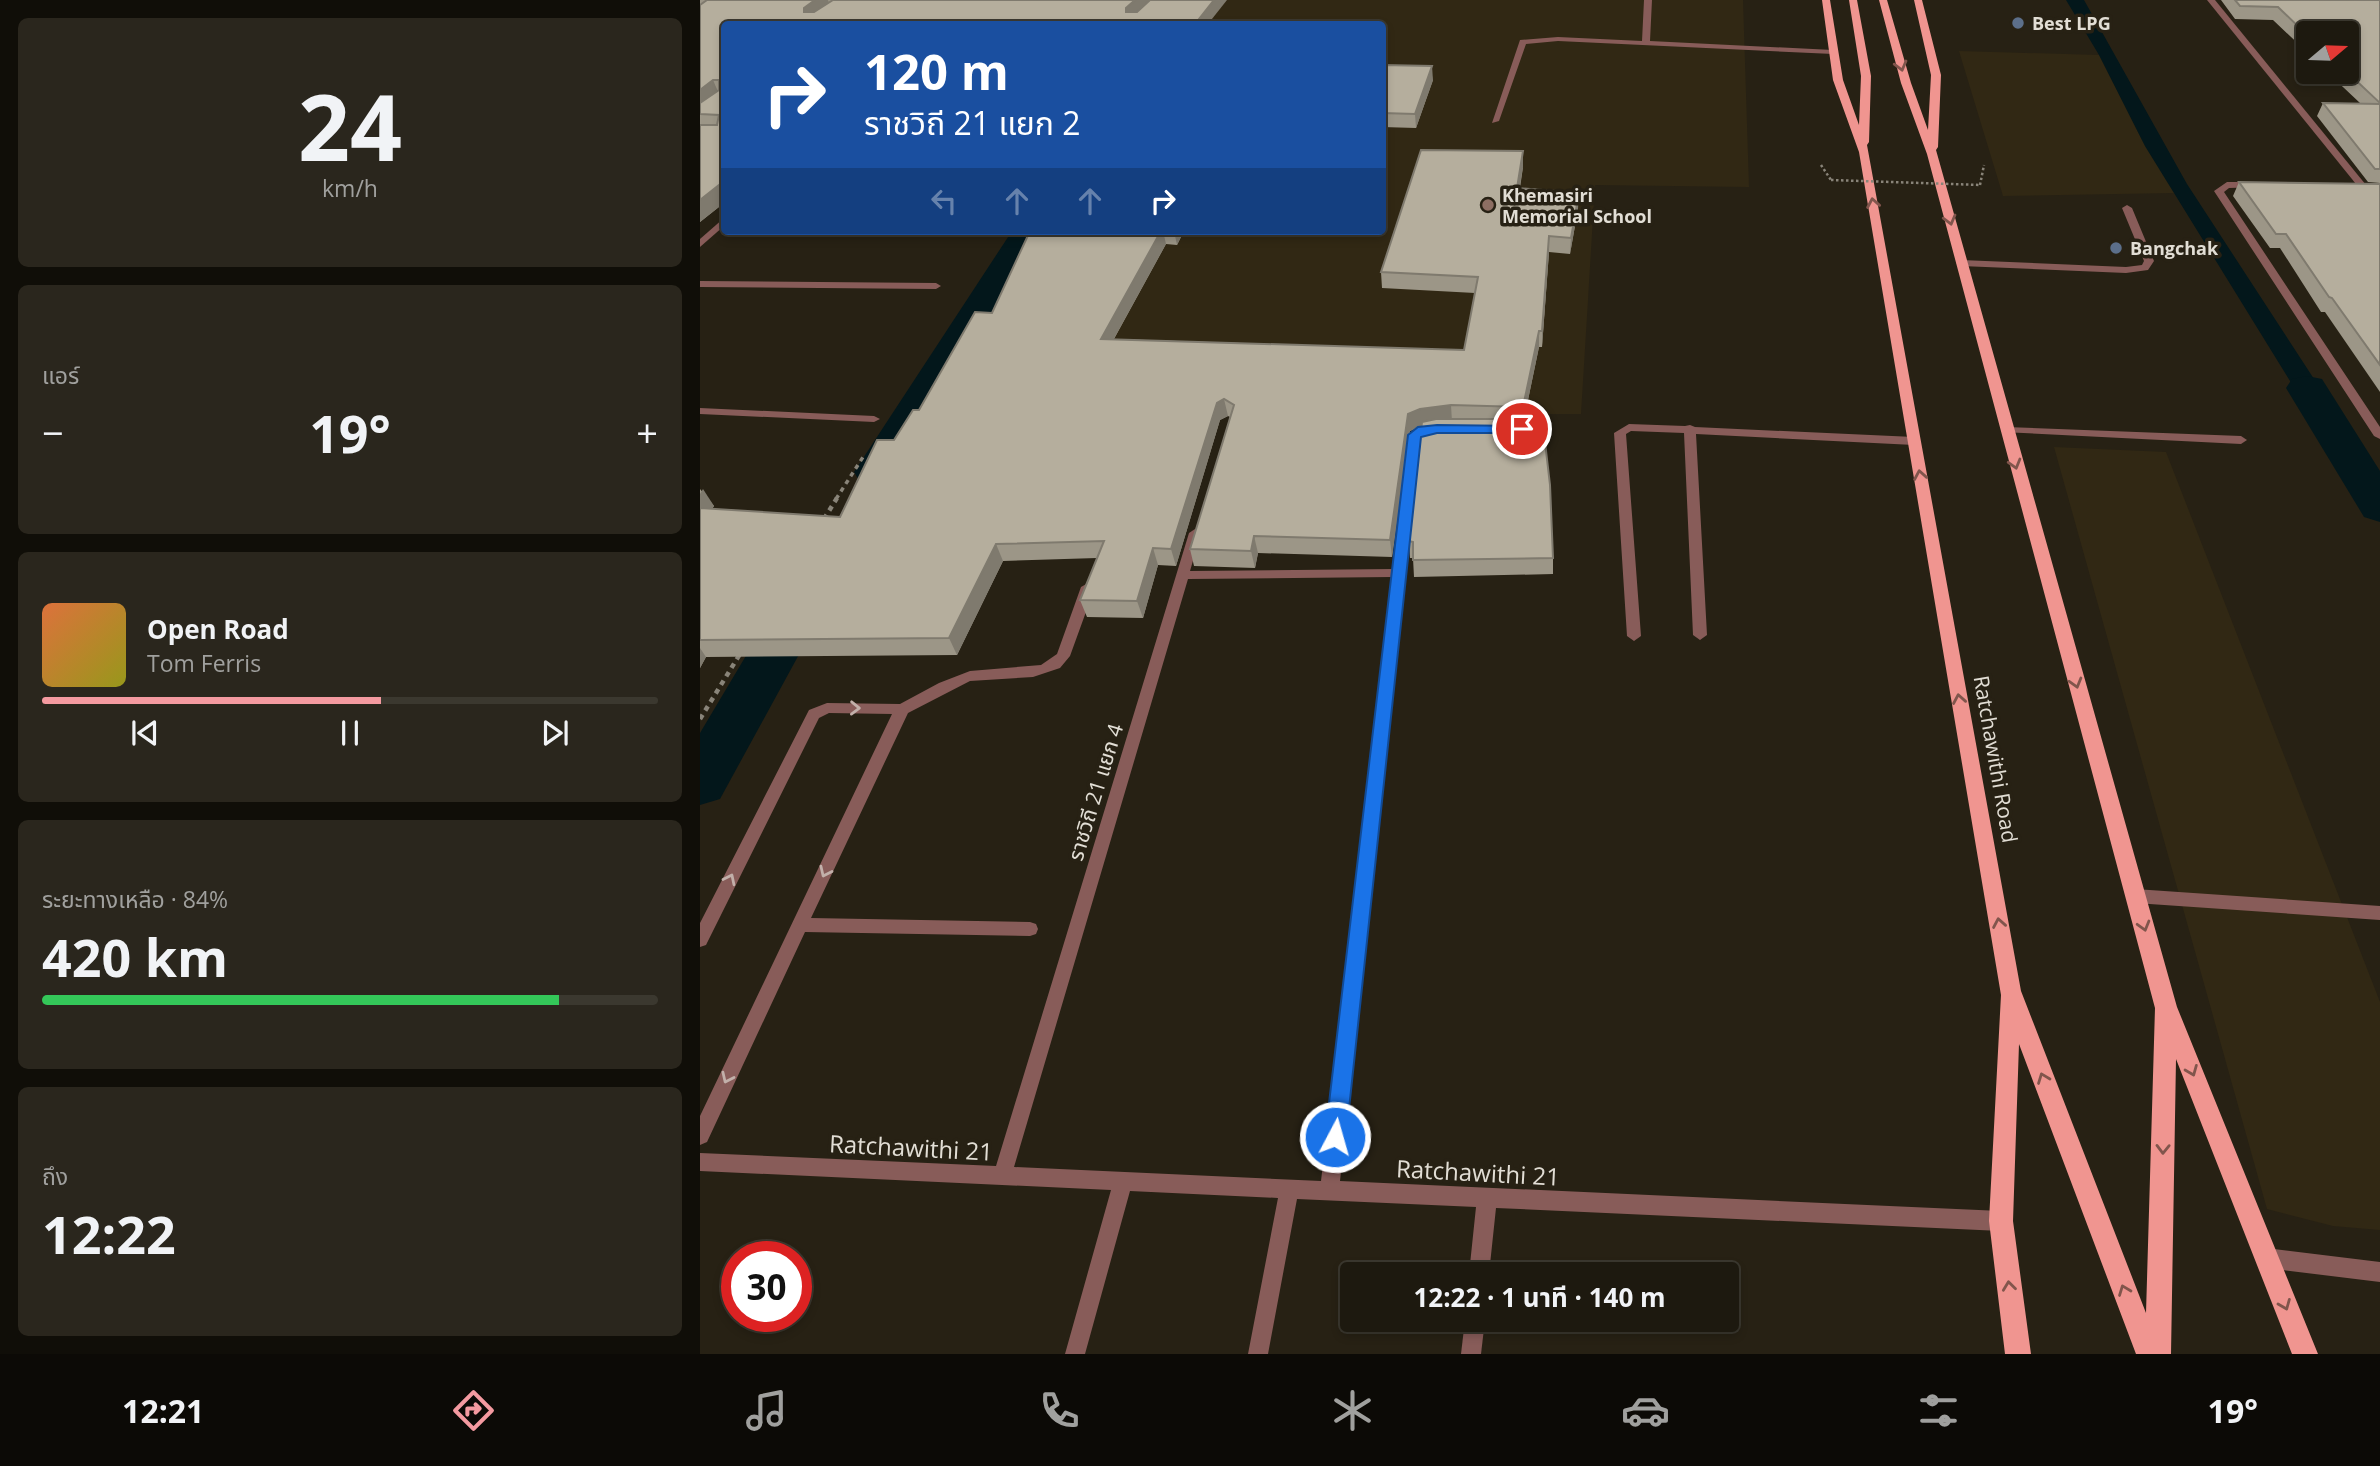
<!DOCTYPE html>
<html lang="th">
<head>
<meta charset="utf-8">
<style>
	:root { --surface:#1d190f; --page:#2a261d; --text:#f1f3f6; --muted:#a0a09e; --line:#3b382f; --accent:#f49aa0 }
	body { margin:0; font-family:"Open Sans","Noto Sans Thai",sans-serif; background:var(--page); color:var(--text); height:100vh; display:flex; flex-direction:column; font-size:26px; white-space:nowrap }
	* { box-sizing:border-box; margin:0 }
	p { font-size:23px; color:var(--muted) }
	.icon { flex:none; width:38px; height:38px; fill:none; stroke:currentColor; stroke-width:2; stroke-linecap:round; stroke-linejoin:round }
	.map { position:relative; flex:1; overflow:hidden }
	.drawer { display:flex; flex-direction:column; gap:18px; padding:18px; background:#100e08; width:700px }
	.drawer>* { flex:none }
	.hud { position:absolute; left:21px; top:21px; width:665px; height:214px; border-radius:7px; box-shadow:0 4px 10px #0003,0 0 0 2px var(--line); background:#1a4fa0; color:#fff; overflow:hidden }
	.needle { width:46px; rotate:71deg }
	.buttons { position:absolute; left:1596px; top:21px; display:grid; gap:14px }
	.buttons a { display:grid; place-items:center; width:63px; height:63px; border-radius:7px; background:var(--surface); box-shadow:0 4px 10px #0003,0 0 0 2px var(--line); font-size:35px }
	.speed { position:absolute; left:21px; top:1241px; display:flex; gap:14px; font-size:35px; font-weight:700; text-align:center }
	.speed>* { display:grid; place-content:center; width:91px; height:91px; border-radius:50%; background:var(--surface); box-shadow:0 4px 10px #0003,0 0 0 2px var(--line); line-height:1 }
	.speed .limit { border:10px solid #d22; background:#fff; color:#111 }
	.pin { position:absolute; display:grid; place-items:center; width:60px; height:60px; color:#fff; margin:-30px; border:4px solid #fff; border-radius:50%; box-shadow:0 2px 7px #0007 }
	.me { position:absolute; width:77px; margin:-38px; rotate:6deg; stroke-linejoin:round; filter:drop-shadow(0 0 5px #0008) }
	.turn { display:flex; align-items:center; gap:24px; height:147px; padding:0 28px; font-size:32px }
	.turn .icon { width:91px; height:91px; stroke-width:2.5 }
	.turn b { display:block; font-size:49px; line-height:60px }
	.lanes { display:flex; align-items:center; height:66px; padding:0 28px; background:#0003; justify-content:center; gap:35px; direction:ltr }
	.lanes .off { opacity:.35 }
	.big { font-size:52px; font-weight:700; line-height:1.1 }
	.drawer .widget { flex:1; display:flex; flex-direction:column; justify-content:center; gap:10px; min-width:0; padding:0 24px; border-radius:10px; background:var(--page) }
	.drawer .dial { align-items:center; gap:0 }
	.dial b { font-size:91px; line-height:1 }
	.song { display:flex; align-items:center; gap:21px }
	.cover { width:84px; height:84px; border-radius:10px; background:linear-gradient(135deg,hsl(20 70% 55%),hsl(60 70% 35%)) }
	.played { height:7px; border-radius:4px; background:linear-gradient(90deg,var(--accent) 55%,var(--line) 55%) }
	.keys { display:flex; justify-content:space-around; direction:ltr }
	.heat { display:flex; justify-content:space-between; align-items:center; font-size:38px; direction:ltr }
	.charge { height:10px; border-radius:5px; background:linear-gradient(90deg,#34c759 84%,var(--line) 0) }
	.trip { position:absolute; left:640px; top:1262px; width:399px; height:70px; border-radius:7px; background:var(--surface); box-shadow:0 4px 10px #0003,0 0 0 2px var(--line); font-weight:700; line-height:70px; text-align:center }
	.tab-bar { display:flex; height:112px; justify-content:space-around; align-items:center; background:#0c0a06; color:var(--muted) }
	.tab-bar .icon { width:49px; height:49px }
	.tab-bar .on { color:var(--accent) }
	.tab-bar b { font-size:32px; color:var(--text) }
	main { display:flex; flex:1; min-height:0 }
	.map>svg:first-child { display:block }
	.built { fill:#312814 }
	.water { fill:#03171b }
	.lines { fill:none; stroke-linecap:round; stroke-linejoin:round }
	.canal { fill:#03171b; fill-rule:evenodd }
	.path-far2 { stroke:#898479; stroke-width:2.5; stroke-dasharray:2.5 2.5; stroke-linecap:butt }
	.path-far1 { stroke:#898479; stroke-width:3.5; stroke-dasharray:4.5 4.5; stroke-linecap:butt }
	.path { stroke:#898479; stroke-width:4.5; stroke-dasharray:5 5; stroke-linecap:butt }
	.service { fill:#885c59; fill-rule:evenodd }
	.minor { fill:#885c59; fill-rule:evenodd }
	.primary { fill:#f09590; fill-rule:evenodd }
	.path-bridge { stroke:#898479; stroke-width:2.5; stroke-dasharray:2.5 2.5; stroke-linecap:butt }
	.wall { fill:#9c9687 }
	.shaded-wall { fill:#7f7a6e }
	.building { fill:#b5ae9d; stroke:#7f7a6e; stroke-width:2 }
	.oneway { stroke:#81554c }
	.oneway2 { stroke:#c2b0aa }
	.route { fill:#1a73e8; stroke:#114b97; stroke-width:2 }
	.service-dot { fill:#5c6f8a; stroke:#272114; stroke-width:2.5 }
	.education-dot { fill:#8d6e63; stroke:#272114; stroke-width:2.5 }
	.labels { text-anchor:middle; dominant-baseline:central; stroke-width:7; stroke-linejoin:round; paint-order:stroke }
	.far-poi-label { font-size:18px; font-weight:bold; fill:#e2ded5; stroke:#272114; text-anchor:start }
	.street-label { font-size:21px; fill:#e2ded5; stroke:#272114 }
	.near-street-label { font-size:24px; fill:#e2ded5; stroke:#272114 }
</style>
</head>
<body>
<main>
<section class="drawer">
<div class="widget dial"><b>24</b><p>km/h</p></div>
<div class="widget"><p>แอร์</p>
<div class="heat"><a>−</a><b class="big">19°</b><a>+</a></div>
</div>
<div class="widget">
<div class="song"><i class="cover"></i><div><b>Open Road</b><p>Tom Ferris</p></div></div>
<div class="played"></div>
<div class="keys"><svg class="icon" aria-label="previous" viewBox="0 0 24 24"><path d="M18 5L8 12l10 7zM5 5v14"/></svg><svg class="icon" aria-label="pause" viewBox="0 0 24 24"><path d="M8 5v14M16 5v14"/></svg><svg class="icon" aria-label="next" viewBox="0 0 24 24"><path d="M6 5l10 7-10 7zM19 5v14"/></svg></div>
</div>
<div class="widget"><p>ระยะทางเหลือ · 84%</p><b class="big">420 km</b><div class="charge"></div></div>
<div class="widget"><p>ถึง</p><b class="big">12:22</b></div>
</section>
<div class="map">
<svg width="1680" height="1354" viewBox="0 0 1680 1354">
	<rect width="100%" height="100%" fill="#272114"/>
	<!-- built -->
	<g class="built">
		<polygon points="473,0 1043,0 1049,187 895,185 881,414 233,414 297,302 343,231 682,231 682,24 453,24"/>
		<polygon points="1259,51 1399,55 1445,146 1474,193 1303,196"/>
		<polygon points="1354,447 1466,452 1680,1002 1680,1230 1633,1226 1567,1209"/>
	</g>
	<!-- water -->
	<polygon class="water" points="1366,0 1384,0 1487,184 1659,448 1632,449 1445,146 1399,55"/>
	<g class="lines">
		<!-- canal -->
		<g class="canal">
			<polygon points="312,231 348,231 192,482 176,486 160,482 154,472"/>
			<polygon points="1607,376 1622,379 1680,471 1680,522 1664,517 1586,388 1592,379"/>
			<polygon points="107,577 124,582 132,594 20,799 0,805 0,733 90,582"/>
		</g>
		<!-- path-far2 -->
		<g class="path-far2">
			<polyline points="1121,165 1131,180"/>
			<polyline points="1280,185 1284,165"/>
		</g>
		<!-- path-far1 -->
		<polyline class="path-far1" points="136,499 165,454"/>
		<!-- path -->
		<g class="path">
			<polyline points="124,519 137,498"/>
			<polyline points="0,719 40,654"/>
		</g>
		<!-- service -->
		<g class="service">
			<polygon points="944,0 952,0 950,41 1133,50 1137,52 1133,54 858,41 826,44 799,121 792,123 820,40 858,37 942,41"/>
			<polygon points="1427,205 1432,208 1454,261 1448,270 1426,273 1261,266 1256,263 1261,260 1426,267 1442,265 1444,261 1422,208"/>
			<polygon points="929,424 985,426 990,425 995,427 1214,437 1220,441 1214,445 996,434 1007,635 1000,640 993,635 984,433 931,431 926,434 941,636 934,641 927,636 914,433"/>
			<polygon points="388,583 395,587 370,656 360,668 333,677 270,681 208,713 111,918 330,922 336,924 338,929 336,934 330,936 105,932 7,1142 0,1145 0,1116 192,714 129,713 119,718 6,945 0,947 0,923 109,710 127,703 200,704 239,683 270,671 341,665 357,654 381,587"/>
			<polygon points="1566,1248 1680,1262 1680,1282 1566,1268 1559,1265 1556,1258 1559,1251"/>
		</g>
		<!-- minor -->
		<g class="minor">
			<polygon points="1507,0 1515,0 1666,185 1666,189 1660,189"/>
			<polygon points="1557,182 1561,185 1560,187 1529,188 1524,192 1680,427 1680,439 1674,436 1514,191 1527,182"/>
			<polygon points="24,218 24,226 0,247 0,239"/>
			<polygon points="0,281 236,283 241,286 236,289 0,287"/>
			<polygon points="0,408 174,416 180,419 174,422 0,414"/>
			<path d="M 740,426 L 746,429 L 744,431 L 726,433 L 721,436 L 640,1181 L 1301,1211 L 1308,1214 L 1311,1221 L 1308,1228 L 1301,1231 L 796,1208 L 789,1274 L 769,1274 L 776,1207 L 597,1199 L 568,1354 L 548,1354 L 578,1198 L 430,1191 L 385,1354 L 365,1354 L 411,1190 L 0,1171 L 0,1153 L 296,1166 L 489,533 L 495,529 L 501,533 L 490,571 L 693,569 L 709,435 L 719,428 ZM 692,577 L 621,1181 L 314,1167 L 488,579 Z"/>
			<polygon points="1306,427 1541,436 1547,440 1541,444 1302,432 1302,428"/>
			<polygon points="1435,889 1680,906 1680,920 1435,903 1429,901 1427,896 1429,891"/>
			<polygon points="765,1320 785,1320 781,1354 761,1354"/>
		</g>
		<!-- primary -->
		<polygon class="primary" points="1122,0 1130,0 1143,80 1159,125 1161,76 1149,0 1157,0 1171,76 1169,142 1167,145 1321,991 1446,1313 1455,1008 1227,154 1201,83 1179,0 1187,0 1211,83 1228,130 1231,75 1214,0 1222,0 1241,75 1238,147 1236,150 1477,1007 1618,1354 1592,1354 1476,1059 1471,1354 1436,1354 1319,1044 1313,1221 1331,1354 1305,1354 1289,1221 1301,995 1159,152 1133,80"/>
		<!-- path-bridge -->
		<polyline class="path-bridge" points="1131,180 1280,185"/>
	</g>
	<!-- wall -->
	<g class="wall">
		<polygon points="0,0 527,0 24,24 24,203 0,222"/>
		<polygon points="1521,0 1680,0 1680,183 1668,182 1617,116 1623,103 1660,103 1627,72 1647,72 1608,33 1608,53 1573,20 1535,19"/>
		<polygon points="682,65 733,80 716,128 682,127"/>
		<polygon points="823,167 820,188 878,209 870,254 849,252 842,347 839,347 823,424 821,424 853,558 853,574 714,577 713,558 710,558 709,541 722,426 710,431 692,557 558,553 555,568 494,566 490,549 530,417 528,416 520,420 476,566 458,565 443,618 387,617 380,600 397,558 303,561 257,655 6,657 0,668 0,489 14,506 12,509 140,517 194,440 219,410 292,313 330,231 484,231 477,245 466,244 414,339 764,350 775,293 682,288 681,272"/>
		<polygon points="1539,182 1680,184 1680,392 1625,312 1621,312 1580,248 1570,248 1533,196"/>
	</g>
	<!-- shaded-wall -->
	<g class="shaded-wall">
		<polygon points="115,0 128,0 130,6 109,22 104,12 104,8"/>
		<polygon points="435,0 451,0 429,22 426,8"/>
		<polygon points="514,0 527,0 508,24 495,24"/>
		<polygon points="732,66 733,80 716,128 715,114"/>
		<polygon points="13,80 19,94 0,111 0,90"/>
		<polygon points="823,151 823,167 817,203 817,188"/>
		<polygon points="24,181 24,203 0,222 0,200"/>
		<polygon points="879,193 878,209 870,254 871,238"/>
		<polygon points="461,231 463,231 466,244 405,355 401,339"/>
		<polygon points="474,231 484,231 477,245"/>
		<polygon points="849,236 849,252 842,347 842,331"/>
		<polygon points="839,331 839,347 823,424 823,407"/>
		<polygon points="524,399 528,416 520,420 476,566 471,549 517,403"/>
		<polygon points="751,405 752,422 721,426 710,431 692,557 690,540 708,414 720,409"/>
		<polygon points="3,489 14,506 1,524 0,522 0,494"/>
		<polygon points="554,536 558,553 555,568 551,551"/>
		<polygon points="296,544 303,561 257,655 249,638"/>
		<polygon points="453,548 458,565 443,618 437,601"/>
		<polygon points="0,648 6,657 0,668"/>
	</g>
	<!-- building -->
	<g class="building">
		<polygon points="7,0 115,0 104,8 104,12 114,12 133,0 435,0 426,8 426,12 437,12 450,0 514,0 495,24 24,24 24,181 0,200 0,125 17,125 19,115 0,114 0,103 19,90 19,80 13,80 0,90 0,5"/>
		<polygon points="1535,0 1680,0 1680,103 1647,72 1647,33 1608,33 1608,36 1578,7 1540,6"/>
		<polygon points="682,65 732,66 715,114 682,113"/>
		<polygon points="1623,103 1680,104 1680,169 1675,169"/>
		<polygon points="721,150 823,151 817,188 879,193 871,238 849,236 842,331 839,331 823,407 751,405 720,409 708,414 690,540 554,536 551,551 490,549 534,405 524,399 517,403 471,549 453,548 437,601 380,600 404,541 296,544 249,638 0,640 0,508 140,517 177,440 194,440 213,410 219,410 275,312 292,313 330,231 461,231 401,339 764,350 778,277 681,272"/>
		<polygon points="1539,182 1680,184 1680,365 1632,298 1629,297 1586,234 1576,234"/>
		<polygon points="736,419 821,419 819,426 843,425 850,485 853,558 713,560 713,542 709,541 722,422"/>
	</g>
	<!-- one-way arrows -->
	<defs><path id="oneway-chevron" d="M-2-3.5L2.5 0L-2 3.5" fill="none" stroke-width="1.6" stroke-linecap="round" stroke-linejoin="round" transform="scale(1.75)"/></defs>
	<g class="oneway">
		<use href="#oneway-chevron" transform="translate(1201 66) rotate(75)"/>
		<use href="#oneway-chevron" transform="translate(1173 203) rotate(-100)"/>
		<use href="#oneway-chevron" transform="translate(1250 220) rotate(75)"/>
		<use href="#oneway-chevron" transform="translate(1315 464) rotate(74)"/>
		<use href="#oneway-chevron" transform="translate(1220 475) rotate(-100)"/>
		<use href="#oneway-chevron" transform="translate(1376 683) rotate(74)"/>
		<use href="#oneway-chevron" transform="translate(1259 699) rotate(-100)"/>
		<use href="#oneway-chevron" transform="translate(1299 923) rotate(-100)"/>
		<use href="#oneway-chevron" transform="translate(1444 926) rotate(74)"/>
		<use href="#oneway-chevron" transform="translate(1492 1071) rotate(68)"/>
		<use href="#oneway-chevron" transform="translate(1343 1078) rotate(-111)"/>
		<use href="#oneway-chevron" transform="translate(1463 1149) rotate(91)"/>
		<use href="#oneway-chevron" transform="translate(1309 1286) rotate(-97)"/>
		<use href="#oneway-chevron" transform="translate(1424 1290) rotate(-111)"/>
		<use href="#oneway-chevron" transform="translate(1585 1305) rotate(68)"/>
	</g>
	<g class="oneway2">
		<use href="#oneway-chevron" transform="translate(155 708) rotate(1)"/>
		<use href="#oneway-chevron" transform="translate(125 872) rotate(115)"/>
		<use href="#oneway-chevron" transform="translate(30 879) rotate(-64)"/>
		<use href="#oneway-chevron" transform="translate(27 1078) rotate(115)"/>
	</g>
	<!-- route -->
	<polygon class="route" points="737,425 822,426 829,429 822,433 737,433 721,437 646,1137 643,1144 635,1147 628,1144 625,1137 708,435 718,427"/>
	<!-- markers -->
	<g class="service-dot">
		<circle cx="1318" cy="23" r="7"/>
		<circle cx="1416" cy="248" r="7"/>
	</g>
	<circle class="education-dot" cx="788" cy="205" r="7"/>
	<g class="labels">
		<!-- far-poi labels -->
		<g class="far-poi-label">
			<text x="1332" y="23">Best LPG</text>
			<text x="802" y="195">Khemasiri<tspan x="802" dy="21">Memorial School</tspan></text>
			<text x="1430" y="248">Bangchak</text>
		</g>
		<!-- street labels -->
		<g class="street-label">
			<text transform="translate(1296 759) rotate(80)">Ratchawithi Road</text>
			<text transform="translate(395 792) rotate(-73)">ราชวิถี 21 แยก 4</text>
		</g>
		<!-- near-street labels -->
		<g class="near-street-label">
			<text transform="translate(211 1147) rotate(3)">Ratchawithi 21</text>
			<text transform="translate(778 1172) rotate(3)">Ratchawithi 21</text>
		</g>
	</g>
</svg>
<div class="buttons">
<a><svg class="needle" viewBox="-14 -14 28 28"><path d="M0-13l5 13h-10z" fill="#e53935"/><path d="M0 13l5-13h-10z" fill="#a0a09e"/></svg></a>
</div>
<div class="speed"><div class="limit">30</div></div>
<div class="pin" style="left:822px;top:429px;background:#d93025"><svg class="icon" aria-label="arrive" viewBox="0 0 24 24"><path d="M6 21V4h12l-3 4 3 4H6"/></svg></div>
<svg class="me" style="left:635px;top:1137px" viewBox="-20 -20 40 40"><circle r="17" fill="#1a73e8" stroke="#fff" stroke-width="3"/><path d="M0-11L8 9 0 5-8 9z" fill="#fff"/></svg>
<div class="trip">12:22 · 1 นาที · 140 m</div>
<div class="hud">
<div class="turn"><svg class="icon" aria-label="right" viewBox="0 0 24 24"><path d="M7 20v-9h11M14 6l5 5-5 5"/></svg><div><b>120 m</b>ราชวิถี 21 แยก 2</div></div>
<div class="lanes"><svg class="icon off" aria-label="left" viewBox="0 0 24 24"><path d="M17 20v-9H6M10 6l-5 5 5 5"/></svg><svg class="icon off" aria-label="ahead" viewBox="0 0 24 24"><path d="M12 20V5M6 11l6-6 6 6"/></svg><svg class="icon off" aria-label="ahead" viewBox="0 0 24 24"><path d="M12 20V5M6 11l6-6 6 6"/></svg><svg class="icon" aria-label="right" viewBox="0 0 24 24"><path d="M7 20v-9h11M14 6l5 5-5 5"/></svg></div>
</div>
</div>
</main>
<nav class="tab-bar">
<b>12:21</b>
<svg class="icon on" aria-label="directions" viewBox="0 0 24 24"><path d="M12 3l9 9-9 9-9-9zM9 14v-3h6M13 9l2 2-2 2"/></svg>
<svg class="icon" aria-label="music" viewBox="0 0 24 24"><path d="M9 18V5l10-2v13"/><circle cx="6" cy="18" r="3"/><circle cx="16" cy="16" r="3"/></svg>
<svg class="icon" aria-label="phone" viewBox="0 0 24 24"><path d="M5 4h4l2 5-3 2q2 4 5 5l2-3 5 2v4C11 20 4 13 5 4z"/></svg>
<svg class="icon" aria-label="climate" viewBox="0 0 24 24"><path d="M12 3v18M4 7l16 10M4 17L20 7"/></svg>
<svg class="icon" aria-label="car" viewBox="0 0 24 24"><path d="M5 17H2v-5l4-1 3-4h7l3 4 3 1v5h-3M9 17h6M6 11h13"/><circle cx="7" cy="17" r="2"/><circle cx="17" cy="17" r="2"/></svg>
<svg class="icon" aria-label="filters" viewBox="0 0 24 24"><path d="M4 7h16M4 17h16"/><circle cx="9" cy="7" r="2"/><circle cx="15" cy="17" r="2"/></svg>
<b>19°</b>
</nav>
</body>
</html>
